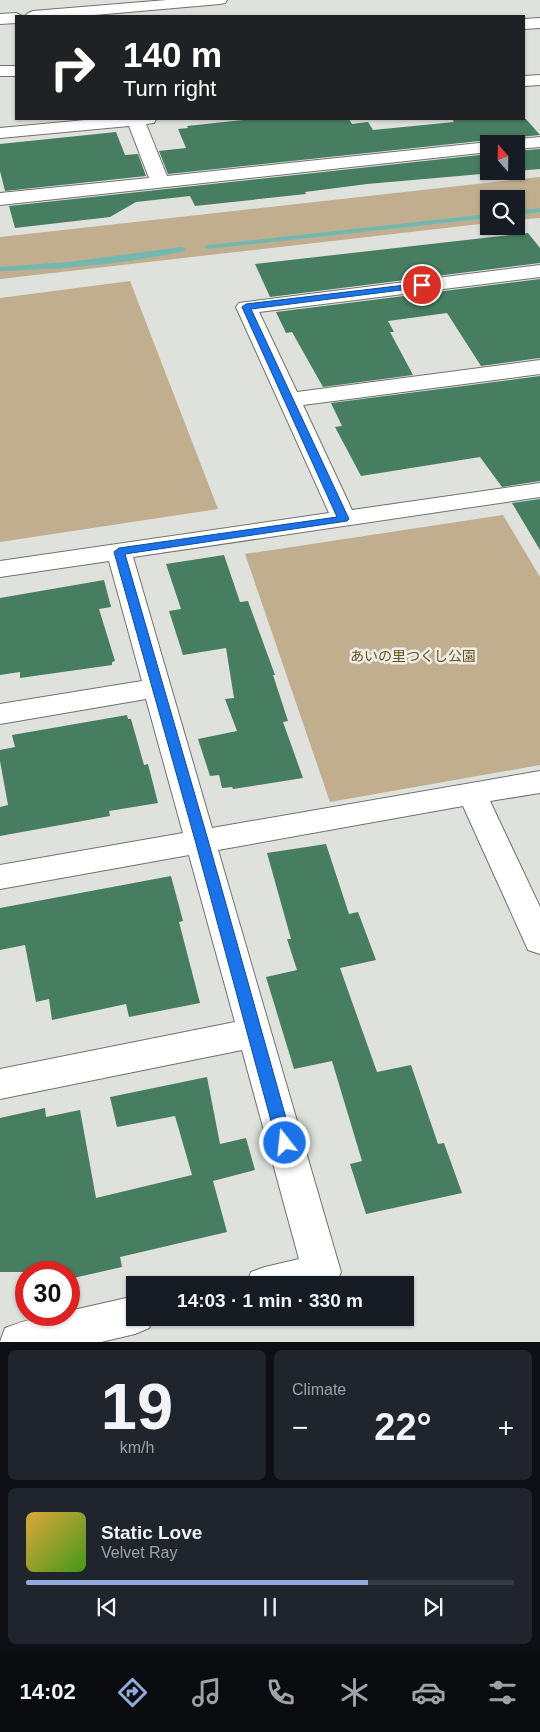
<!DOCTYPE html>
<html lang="en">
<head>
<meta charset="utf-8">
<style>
	:root { --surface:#171b24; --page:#20242c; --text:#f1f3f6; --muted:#9ea1a6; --line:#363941; --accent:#91aadc }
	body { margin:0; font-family:Helvetica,"Noto Sans JP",sans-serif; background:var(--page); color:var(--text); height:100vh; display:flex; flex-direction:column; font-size:19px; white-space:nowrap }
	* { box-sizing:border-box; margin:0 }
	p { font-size:16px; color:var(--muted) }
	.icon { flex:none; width:28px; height:28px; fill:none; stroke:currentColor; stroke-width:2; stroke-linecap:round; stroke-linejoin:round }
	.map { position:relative; height:1342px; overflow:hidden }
	.side { display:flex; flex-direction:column; gap:8px; padding:8px; background:#0d0f14; flex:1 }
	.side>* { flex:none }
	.banner { position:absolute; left:15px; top:15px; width:510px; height:105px; border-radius:0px; box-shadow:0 1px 4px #0004; background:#202124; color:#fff; overflow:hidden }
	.needle { width:32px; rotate:340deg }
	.tools { position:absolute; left:480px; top:135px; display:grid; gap:10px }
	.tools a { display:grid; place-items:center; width:45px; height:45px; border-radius:0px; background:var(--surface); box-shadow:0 1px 4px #0004; font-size:25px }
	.speed { position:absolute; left:15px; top:1261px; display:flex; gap:10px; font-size:25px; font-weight:700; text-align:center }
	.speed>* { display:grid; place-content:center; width:65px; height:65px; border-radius:50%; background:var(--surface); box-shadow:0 1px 4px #0004; line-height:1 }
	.speed .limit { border:8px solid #d22; background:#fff; color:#111 }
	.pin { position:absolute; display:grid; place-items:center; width:42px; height:42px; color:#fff; margin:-21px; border:2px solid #fff; border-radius:50%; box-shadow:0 1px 5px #0007 }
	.me { position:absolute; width:55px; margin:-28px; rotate:344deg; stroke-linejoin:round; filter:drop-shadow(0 0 4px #0008) }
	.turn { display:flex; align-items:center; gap:18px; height:105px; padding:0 25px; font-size:22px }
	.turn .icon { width:65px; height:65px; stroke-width:2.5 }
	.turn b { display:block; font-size:35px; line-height:42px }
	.big { font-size:38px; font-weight:600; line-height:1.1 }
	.side .widget { flex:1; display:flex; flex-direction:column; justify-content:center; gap:8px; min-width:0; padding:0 18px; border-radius:8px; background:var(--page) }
	.side .dial { align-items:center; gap:0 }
	.dial b { font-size:65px; line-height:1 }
	.song { display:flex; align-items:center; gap:15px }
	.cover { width:60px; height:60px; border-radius:8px; background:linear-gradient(135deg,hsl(40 70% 55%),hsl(100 70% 35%)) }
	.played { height:5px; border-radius:2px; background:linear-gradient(90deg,var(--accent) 70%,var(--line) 70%) }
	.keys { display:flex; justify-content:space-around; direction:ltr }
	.heat { display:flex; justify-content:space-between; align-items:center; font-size:28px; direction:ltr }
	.side .tiles { flex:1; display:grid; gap:8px; grid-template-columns:1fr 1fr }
	.widget:last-child { grid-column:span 2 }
	.trip { position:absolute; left:126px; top:1276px; width:288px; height:50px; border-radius:0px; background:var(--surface); box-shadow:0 1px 4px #0004; font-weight:600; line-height:50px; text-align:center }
	.tab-bar { display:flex; height:80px; justify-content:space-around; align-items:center; background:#090b0e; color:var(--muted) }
	.tab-bar .icon { width:35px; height:35px }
	.tab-bar .on { color:var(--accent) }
	.tab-bar b { font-size:22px; color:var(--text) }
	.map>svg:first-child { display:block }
	.green { fill:#c0ae8f }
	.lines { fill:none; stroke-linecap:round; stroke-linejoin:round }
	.stream { fill:#71b8af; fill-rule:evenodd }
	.building { fill:#477d60 }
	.street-casing { stroke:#70726f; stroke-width:2 }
	.secondary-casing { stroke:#70726f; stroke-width:2 }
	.street { fill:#fff; fill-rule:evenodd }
	.secondary { fill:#fff; fill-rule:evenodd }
	.route { fill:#1a73e8; stroke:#114b97 }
	.labels { text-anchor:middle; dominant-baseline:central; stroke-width:5; stroke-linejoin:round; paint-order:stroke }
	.park-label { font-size:14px; fill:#6c5014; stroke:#eceeea }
</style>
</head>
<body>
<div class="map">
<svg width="540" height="1342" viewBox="0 0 540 1342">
	<rect width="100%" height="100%" fill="#dfe1dd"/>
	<!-- green -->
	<g class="green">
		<polygon points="540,177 540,218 516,220 516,199 489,199 489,223 0,279 0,237"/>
		<polygon points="130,281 218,509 0,542 0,298"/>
		<polygon points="503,515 540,577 540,765 330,802 245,554"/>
	</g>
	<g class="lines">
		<!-- stream -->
		<g class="stream">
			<polygon points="540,208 540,212 516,215 516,211"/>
			<polygon points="489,214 489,218 208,249 204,247 208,245"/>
			<path d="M 182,247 L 186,249 L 185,251 C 125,264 61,269 0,271 L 0,267 L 69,262 Z"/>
		</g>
	</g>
	<!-- building -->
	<g class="building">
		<polygon points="252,119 349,119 352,124 368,122 373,130 454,122 452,119 526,119 540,135 510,138 505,144 498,144 489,140 168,174 159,151 186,148 178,129 188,128 187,126"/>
		<polygon points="116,132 125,155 138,154 146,176 5,191 0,171 0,144"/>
		<polygon points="540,149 540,169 367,184 305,192 306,194 195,206 190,196 136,202 110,217 15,228 9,206 489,154 489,171 516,171 516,151"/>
		<polygon points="528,233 540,248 540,263 270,297 255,264"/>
		<polygon points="540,279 540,358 481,366 447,313 388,321 394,332 390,332 413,375 323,387 292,332 286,333 276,312"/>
		<polygon points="540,376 540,481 502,487 480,457 361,476 335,427 342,426 331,403"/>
		<polygon points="540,499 540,550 512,503"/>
		<polygon points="224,555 240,602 248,601 275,675 273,675 288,721 283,722 303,778 233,789 232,787 222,788 219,775 210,776 198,739 237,731 225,699 234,698 226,648 183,655 169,611 181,609 166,564"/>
		<polygon points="104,580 111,607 99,609 115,661 112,662 112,665 20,678 20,672 0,675 0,598"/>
		<polygon points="127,715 128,719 131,719 144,765 148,764 158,803 109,811 110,816 0,836 0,807 8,805 0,761 0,750 15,747 12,735"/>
		<polygon points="326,844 349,914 358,912 376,960 340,968 377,1072 411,1065 438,1144 444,1143 462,1193 366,1214 350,1164 362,1161 332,1061 294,1069 266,977 297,970 287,939 291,939 267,853"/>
		<polygon points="171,876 183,921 179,922 200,1003 129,1017 126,1004 52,1020 49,999 36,1002 25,945 0,950 0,908"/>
		<polygon points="207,1077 220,1144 246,1138 255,1170 213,1181 227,1232 120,1257 122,1267 69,1279 69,1272 0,1272 0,1118 45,1108 46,1117 80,1110 96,1198 192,1175 175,1116 117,1127 110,1097"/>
	</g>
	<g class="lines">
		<defs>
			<g id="street">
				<polygon points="167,0 227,0 225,3 220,4 83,16 25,16 28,13 33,11"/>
				<polygon points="16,13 22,16 16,16 16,23 0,24 0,14"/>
				<polygon points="540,75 540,85 524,86 524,76"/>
				<polygon points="96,119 156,119 154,123 146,124 167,176 489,142 496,144 489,144 489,152 0,205 0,193 149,178 129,126 0,138 0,128"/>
				<polygon points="540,137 540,147 516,149 516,144 507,144 510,140"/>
				<polygon points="540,265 540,277 259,312 297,392 540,360 540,374 303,405 352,510 540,483 540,497 133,557 212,828 540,771 540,793 490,801 540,907 540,954 528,950 463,806 218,850 341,1272 335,1285 246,1285 251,1272 265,1267 299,1259 242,1050 0,1099 0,1069 235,1022 189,855 0,889 0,865 183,833 146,699 0,724 0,704 142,681 109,561 0,577 0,561 329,513 236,307 239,303"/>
				<path d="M 135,1296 L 135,1318 L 154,1318 L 149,1328 L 135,1334 L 101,1342 L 0,1342 L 5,1328 C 25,1320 46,1315 69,1315 L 69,1311 Z"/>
			</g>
			<g id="secondary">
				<polygon points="540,18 540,28 524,29 524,19"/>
				<rect x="0" y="66" width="16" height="10"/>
			</g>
		</defs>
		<!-- street casing -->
		<use href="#street" class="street-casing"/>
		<!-- secondary casing -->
		<use href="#secondary" class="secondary-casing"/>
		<!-- street -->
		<use href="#street" class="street"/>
		<!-- secondary -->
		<use href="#secondary" class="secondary"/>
	</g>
	<!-- route -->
	<polygon class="route" points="422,283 427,285 425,287 251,309 349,519 347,521 125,554 208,840 293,1143 290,1148 285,1150 280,1148 277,1143 195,840 114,552 119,548 337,517 242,307 246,304"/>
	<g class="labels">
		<!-- park labels -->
		<g class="park-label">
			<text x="413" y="656">あいの里つくし公園</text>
		</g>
	</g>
</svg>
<div class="tools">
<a><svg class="needle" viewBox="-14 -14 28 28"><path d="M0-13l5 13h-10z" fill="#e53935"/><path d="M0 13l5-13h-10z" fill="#9ea1a6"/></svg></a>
<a><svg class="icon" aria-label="search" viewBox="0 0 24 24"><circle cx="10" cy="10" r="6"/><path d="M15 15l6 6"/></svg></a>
</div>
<div class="speed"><div class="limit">30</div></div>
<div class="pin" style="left:422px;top:285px;background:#d93025"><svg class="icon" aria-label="arrive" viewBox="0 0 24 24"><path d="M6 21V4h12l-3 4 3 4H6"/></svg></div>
<svg class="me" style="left:285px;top:1143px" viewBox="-20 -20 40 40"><circle r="17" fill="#1a73e8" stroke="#fff" stroke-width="3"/><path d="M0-11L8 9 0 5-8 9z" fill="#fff"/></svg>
<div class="trip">14:03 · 1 min · 330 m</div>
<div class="banner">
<div class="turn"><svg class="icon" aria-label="right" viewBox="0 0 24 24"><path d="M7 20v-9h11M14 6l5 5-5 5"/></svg><div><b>140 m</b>Turn right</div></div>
</div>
</div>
<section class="side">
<div class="tiles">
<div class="widget dial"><b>19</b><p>km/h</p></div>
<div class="widget"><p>Climate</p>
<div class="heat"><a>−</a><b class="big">22°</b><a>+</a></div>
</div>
<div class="widget">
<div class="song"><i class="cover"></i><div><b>Static Love</b><p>Velvet Ray</p></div></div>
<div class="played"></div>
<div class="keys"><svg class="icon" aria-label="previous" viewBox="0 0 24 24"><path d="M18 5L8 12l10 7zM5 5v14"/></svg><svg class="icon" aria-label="pause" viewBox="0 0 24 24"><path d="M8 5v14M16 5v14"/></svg><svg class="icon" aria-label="next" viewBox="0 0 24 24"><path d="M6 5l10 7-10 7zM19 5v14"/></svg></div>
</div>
</div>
</section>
<nav class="tab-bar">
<b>14:02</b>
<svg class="icon on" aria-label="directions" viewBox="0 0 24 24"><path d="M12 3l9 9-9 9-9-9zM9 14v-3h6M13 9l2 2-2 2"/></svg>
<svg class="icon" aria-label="music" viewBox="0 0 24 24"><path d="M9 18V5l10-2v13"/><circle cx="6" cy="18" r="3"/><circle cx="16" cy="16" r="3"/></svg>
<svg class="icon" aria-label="phone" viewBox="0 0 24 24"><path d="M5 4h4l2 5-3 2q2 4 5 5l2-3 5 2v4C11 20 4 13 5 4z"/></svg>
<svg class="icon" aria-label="climate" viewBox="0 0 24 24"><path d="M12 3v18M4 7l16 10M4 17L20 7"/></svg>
<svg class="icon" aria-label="car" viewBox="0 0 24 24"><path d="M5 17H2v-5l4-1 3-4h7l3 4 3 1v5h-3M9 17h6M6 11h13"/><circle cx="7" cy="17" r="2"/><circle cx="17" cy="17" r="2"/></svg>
<svg class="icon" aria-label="filters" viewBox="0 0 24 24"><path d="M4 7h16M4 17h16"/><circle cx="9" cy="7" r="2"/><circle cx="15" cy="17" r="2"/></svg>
</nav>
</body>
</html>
